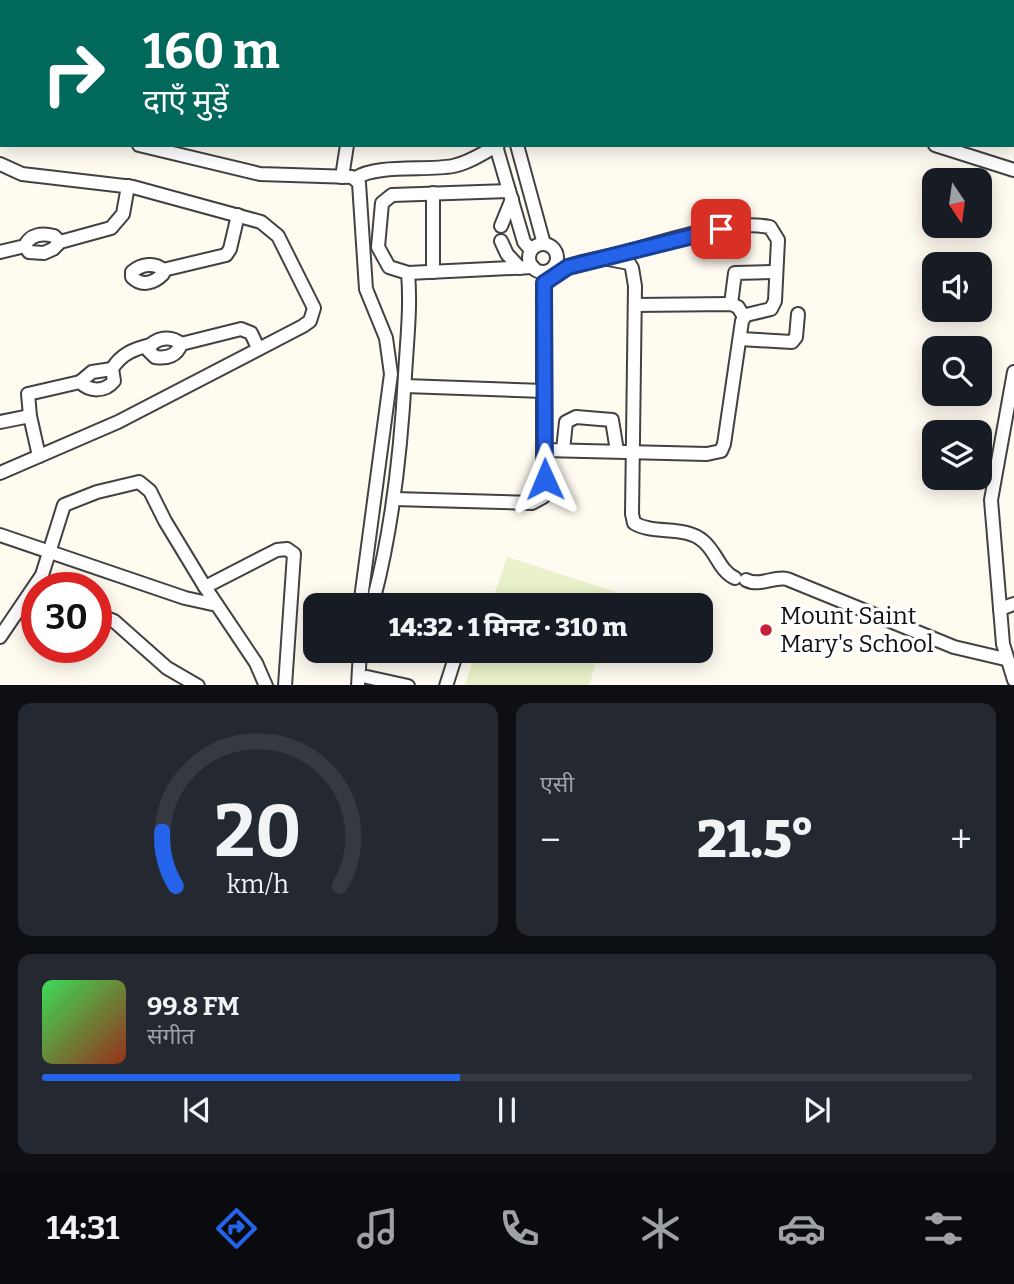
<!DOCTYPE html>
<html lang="hi">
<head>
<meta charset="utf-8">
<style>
	:root { --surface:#171b24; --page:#242831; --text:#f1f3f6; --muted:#9ea1a6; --line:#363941; --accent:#2563eb }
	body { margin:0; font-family:Bitter,"Noto Sans Devanagari",serif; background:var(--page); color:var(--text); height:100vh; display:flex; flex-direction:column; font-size:26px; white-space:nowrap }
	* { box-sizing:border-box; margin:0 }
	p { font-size:23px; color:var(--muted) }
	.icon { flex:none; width:38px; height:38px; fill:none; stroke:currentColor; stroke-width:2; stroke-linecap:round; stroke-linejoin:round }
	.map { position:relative; height:685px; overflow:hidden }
	.sheet { display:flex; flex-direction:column; gap:18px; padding:18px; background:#0d0f14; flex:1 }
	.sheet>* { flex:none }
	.hud { position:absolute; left:0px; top:0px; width:1015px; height:147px; box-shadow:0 4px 18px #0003; background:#00695c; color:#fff; overflow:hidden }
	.needle { width:46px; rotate:167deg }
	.tools { position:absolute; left:922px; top:168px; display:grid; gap:14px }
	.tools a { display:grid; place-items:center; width:70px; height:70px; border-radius:14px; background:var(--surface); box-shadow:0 4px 18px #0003; font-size:35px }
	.speed { position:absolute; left:21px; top:572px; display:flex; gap:14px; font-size:35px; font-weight:700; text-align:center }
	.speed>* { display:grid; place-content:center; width:91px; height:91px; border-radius:50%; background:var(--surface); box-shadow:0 4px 18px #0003; line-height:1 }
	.speed .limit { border:10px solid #d22; background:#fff; color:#111 }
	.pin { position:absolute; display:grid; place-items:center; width:60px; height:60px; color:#fff; margin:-30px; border-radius:14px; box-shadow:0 4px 10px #0006 }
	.me { position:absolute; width:77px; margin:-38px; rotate:359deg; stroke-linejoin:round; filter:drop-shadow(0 0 5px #0008) }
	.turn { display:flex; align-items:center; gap:24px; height:147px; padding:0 28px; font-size:32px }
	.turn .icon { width:91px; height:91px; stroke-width:2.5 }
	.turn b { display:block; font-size:49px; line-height:60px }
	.big { font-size:52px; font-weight:800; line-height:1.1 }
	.sheet .card { flex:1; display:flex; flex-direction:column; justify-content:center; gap:10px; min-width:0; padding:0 24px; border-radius:14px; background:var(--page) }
	.sheet .dial { align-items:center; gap:0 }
	.dial svg { height:182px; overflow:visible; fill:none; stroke:var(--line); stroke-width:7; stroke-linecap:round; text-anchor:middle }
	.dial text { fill:var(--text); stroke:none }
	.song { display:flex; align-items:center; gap:21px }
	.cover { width:84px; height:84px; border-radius:10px; background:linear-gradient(135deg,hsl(130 70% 55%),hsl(10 70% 35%)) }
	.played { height:7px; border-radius:4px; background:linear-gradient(90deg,var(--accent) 45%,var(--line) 45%) }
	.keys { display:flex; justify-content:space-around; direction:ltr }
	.heat { display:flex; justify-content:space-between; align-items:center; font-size:38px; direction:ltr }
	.sheet .tiles { flex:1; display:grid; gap:18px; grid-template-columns:1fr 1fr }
	.card:last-child { grid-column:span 2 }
	.trip { position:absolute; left:303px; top:593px; width:410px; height:70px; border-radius:14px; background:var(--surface); box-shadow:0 4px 18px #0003; font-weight:800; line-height:70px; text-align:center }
	.tab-bar { display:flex; height:112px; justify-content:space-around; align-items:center; background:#090b0e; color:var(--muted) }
	.tab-bar .icon { width:49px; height:49px }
	.tab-bar .on { color:var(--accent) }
	.tab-bar b { font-size:32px; color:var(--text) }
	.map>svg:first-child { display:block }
	.pitch { fill:#e9f2ca }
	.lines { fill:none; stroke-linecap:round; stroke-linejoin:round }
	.minor-casing { stroke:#424242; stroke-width:16 }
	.minor { stroke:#fff; stroke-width:12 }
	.route-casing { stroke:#184099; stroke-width:18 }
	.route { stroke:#2563eb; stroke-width:12 }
	.poi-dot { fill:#c62039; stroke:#fff; stroke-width:2.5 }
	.labels { text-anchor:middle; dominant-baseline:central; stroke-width:7; stroke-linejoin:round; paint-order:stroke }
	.poi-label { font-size:24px; fill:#0f0f0f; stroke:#fff; text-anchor:start }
</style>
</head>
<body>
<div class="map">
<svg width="1014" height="686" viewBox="0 0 1014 686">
	<rect width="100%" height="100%" fill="#fffbf1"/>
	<!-- pitch -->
	<g class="pitch">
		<polygon points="507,557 619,593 615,605 491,605"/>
		<polygon points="476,651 600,651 589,685 465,685"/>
	</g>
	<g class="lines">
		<defs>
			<g id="minor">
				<polyline points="231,0 233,2"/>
				<polyline points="128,2 130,0"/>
				<polyline points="421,2 423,0"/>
				<polyline points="0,89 2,91"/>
				<polyline points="139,145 260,174 352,177 359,183 366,289 386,338 391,374 360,606"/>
				<polyline points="517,145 544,244"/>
				<polyline points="935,145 1014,170"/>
				<polyline points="496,146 524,242 531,250"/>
				<polyline points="0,164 22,174 133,187 261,222 278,236 314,308 310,321 303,326 118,422 0,473"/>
				<polyline points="342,177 347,145"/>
				<path d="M 356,178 C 376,164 427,171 453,166 C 469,163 483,153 498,145"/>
				<polyline points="433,193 433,272"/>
				<polyline points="501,226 512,199"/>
				<polyline points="501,241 507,254 520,268"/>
				<circle cx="543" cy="258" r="14"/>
				<polyline points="25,246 29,252 44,253 53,249 60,242 111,228 123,214 128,186"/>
				<path d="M 0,252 L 25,246 C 30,234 42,233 54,236 L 60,242"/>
				<path d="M 608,259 L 629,263 L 632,268 L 635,286 L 632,514 L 634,523 C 654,535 685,525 703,541 C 716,551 720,572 735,578"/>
				<path d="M 163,270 L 163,274 C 154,283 142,287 132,277 L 132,272 C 141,264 155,262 163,270 L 226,255 L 230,249 L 238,215"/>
				<polyline points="408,273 533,267"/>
				<polyline points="731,304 735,273 775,272"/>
				<polyline points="635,305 731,304 738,307 744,317"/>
				<polyline points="740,339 792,342 796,337 798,314"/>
				<path d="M 181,344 C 171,335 154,337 148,350 L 155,357 C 167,359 177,356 181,344 L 241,329 L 251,333 L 258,348"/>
				<polyline points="1014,372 991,500 1003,644 1014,680"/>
				<polyline points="80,382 92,372 112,369"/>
				<polyline points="405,386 544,391"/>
				<path d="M 30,416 L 28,394 L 80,382 C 90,392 105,392 114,381 L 112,369 C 121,354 134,349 150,345"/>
				<polyline points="0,422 30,416 39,456"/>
				<polyline points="563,450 566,422 576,417 612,420 617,451"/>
				<path d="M 394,499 L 532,503 L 543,497 L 543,285 C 549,277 559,270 569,266 C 585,260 604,258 622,253 C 665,242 726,219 770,227 L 778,240 L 775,301 L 771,309 L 746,315 L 742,321 L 724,444 L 721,451 L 707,454 L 544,450"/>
				<polyline points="0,535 185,598 217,605"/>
				<path d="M 746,580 C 760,587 773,576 787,579 L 954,647 L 1005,659"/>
				<polyline points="205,587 277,550 287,549 294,554 285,686"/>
				<path d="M 374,598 C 393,525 401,450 405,375 C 407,340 411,307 408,273 L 389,267 L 378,247 L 382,203 L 392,195 L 509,191"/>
				<polyline points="1000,609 1014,604"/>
				<polyline points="96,614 114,621 167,668 198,686"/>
				<polyline points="0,637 42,575 64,505 97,492 139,482 150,491 165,521 205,587 256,663 266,686"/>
				<polyline points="367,677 408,686"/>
				<polyline points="358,686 360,651"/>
				<polyline points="446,686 454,661"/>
			</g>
		</defs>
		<!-- minor casing -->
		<use href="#minor" class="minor-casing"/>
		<!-- minor -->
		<use href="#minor" class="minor"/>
	</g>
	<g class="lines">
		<defs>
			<polyline id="route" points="545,479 544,283 568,267 721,229"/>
		</defs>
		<!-- route casing -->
		<use href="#route" class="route-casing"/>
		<!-- route -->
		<use href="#route" class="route"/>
	</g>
	<!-- markers -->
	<circle class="poi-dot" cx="766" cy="630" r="7"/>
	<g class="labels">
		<!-- poi labels -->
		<g class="poi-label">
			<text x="780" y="616">Mount Saint<tspan x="780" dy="28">Mary's School</tspan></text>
		</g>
	</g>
</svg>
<div class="tools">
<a><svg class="needle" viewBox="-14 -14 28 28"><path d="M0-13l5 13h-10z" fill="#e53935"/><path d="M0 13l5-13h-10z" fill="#9ea1a6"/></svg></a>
<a><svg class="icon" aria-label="sound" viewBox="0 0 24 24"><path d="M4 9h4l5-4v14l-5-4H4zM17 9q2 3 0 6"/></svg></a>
<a><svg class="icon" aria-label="search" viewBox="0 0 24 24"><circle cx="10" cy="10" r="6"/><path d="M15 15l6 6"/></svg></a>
<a><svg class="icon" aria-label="layers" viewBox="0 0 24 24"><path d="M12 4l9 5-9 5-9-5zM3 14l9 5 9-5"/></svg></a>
</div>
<div class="speed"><div class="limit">30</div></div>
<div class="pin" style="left:721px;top:229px;background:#d93025"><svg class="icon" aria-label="arrive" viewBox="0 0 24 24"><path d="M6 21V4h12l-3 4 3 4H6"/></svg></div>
<svg class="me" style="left:545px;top:479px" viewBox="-20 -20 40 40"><path d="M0-17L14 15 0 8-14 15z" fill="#2563eb" stroke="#fff" stroke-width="4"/></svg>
<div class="trip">14:32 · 1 मिनट · 310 m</div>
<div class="hud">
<div class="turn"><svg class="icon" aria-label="right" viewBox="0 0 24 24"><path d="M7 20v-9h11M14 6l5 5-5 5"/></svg><div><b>160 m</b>दाएँ मुड़ें</div></div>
</div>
</div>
<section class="sheet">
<div class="tiles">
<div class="card dial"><svg viewBox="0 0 100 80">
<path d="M14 69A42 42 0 1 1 86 69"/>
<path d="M14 69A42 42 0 0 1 8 45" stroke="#2563eb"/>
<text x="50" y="56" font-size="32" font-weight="700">20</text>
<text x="50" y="72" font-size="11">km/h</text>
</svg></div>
<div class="card"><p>एसी</p>
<div class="heat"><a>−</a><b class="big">21.5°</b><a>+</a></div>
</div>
<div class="card">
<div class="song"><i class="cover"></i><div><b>99.8 FM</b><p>संगीत</p></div></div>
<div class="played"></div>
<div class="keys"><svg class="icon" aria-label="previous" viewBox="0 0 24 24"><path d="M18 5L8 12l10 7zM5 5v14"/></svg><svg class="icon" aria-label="pause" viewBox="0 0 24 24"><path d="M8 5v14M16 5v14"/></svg><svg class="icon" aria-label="next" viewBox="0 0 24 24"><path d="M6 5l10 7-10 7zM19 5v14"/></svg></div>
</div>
</div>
</section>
<nav class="tab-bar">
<b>14:31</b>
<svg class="icon on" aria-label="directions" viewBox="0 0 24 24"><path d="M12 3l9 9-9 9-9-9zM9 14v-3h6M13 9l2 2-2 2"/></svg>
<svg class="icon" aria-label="music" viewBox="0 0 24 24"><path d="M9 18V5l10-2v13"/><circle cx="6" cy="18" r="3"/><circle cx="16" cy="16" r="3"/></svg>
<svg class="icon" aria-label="phone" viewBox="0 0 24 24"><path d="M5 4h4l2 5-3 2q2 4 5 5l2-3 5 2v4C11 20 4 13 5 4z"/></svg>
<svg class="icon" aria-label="climate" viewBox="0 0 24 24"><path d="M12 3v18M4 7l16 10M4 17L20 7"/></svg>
<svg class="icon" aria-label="car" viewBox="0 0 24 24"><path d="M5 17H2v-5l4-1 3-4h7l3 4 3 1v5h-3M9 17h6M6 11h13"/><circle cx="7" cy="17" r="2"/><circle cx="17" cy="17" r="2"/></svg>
<svg class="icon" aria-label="filters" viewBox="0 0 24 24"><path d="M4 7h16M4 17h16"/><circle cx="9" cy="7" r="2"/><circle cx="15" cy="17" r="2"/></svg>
</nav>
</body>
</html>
